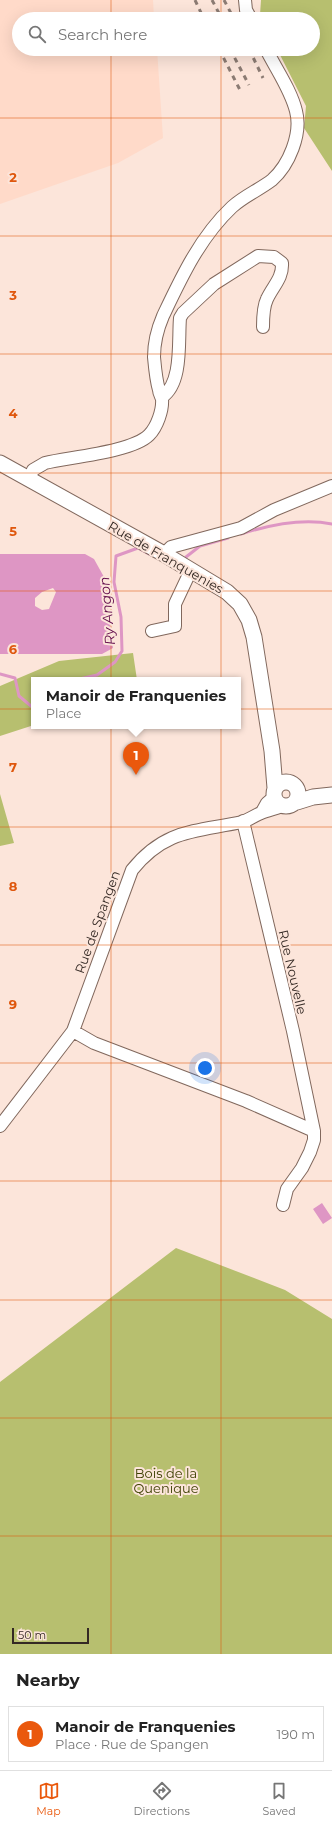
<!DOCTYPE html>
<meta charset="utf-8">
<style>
body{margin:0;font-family:Montserrat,sans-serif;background:#f6f6f6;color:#222}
.scale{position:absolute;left:12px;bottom:10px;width:77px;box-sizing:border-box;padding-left:4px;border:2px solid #342924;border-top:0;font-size:11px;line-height:14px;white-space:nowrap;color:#342924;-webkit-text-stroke:3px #fce5da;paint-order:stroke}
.you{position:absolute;left:205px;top:1068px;width:14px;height:14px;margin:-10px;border:3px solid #fff;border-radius:50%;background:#1a73e8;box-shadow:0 0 0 6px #1a73e833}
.badge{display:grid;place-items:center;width:26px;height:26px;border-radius:50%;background:#ea580c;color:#fff;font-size:13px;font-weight:700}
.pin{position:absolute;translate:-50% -33px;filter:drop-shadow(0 1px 2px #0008)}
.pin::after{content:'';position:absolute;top:21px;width:14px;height:12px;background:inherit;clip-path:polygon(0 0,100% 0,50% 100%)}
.popup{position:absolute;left:31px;top:677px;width:210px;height:52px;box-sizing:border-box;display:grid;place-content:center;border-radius:0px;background:#fff;filter:drop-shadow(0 1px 3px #0005);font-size:13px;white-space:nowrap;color:#767676}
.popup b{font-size:15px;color:#222}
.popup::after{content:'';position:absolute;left:50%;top:100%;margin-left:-8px;border:8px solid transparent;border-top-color:#fff}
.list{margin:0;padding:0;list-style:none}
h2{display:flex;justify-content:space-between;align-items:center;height:52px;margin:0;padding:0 16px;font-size:17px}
h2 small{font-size:13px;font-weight:400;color:#767676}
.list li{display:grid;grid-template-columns:26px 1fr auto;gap:12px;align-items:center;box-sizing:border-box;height:56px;margin:0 8px 8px;padding:0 8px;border:1px solid #e0e0e0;border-radius:0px}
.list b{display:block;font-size:15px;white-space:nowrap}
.list p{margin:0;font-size:13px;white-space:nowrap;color:#767676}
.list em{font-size:13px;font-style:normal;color:#767676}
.icon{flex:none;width:22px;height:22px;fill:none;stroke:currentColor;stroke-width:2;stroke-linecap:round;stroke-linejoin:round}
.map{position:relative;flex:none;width:332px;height:1654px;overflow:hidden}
.search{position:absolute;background:#fff;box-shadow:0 4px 16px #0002;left:12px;right:12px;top:12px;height:44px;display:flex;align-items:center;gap:10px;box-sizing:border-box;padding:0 14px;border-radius:22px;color:#767676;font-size:15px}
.sheet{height:116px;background:#fff}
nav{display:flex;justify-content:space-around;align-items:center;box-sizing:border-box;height:56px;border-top:1px solid #e0e0e0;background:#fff;font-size:11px;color:#767676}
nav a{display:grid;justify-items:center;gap:2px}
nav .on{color:#ea580c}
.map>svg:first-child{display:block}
.built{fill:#ffdac9}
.forest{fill:#b7bf6f}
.water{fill:#de96c4;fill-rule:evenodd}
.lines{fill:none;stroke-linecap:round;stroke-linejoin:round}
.stream{stroke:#de96c4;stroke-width:3}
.minor-casing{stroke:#81685d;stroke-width:14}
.tertiary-casing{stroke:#81685d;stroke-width:17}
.minor{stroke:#fff;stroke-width:12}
.tertiary{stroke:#fff;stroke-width:15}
.rail{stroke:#8b7b73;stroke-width:3;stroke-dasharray:5 5;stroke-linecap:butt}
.grid{fill:none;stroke:#df570d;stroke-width:1;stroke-opacity:0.55}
.labels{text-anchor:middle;stroke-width:4;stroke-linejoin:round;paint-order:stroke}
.street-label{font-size:13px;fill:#342924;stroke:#fce5da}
.park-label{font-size:13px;fill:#3c3f00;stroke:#fce5da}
.water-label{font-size:14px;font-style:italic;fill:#620d4c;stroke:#fce5da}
.grid-label{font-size:13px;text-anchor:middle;font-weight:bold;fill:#df570d;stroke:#fce5da;stroke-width:4;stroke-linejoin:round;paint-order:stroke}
</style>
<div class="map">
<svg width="332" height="1654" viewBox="0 0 332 1654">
<rect width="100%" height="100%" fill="#fce5da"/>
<path class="built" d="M0,0H153L154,19H19V49H157L163,138L118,163L0,204Z"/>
<path class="forest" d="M261,0H332V171L304,128L306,106L277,49H313V19H262L260,15Z
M133,653L137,680H34V725L0,736V686L59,661Z
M0,794L14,843L0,846Z
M176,1248L285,1290L332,1319V1654H0V1382Z"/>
<path class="water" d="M0,554H85L94,559L104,577L113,648L102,654H0ZM53,588L56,592L49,609L42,610L35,606V598L42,592Z
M322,1203L332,1218L323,1224L313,1209Z"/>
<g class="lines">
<path class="stream" d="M241,534C269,525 303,518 332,524
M186,557L200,546L228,538
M0,674L15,678L19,696L31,706L34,705
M75,680L97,675L115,662L122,651L121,617L114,582L116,556L138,548L151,555"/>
<g class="minor-casing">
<path id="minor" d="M245,0L246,10L251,19
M162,397C183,383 178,341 180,318L183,313L214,284L258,256L274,257L282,263C283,278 273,286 267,299C263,307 263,319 263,327
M29,479L33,470L45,463C70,457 132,452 149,435C157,427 163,410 162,399C161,396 159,393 159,390C156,380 155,368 154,357C154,342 157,330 163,316C181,278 200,237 232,207C244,196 259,190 272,180C289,165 302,134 296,111C291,90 276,69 266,49
M164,554L171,547L241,528L274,510L332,486
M152,631L175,626V604L191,570
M262,812L267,803L274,797
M243,821L293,1031L314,1131V1140L310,1152L302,1168L287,1189L283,1205
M73,1031L94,1043L246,1101L314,1131
M0,1126L73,1031L132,870C165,829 195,832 242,822C249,820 255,815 261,813C268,810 275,809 282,806"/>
</g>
<g class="tertiary-casing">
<path id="tertiary" d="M0,463L164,554L227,592L240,604L249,620L254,637L272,751L275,788
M274 794a12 12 0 1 1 24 0a12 12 0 1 1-24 0Z
M297,802L313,797L332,795"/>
</g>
<use href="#minor" class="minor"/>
<use href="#tertiary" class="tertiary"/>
<path class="rail" d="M195,0L204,19
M212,0L222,19
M224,0L234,19
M219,49L240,90
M230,49L249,85
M249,49L263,78"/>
</g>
<path class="grid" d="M111,0V19M221,0V19M111,49V1654M221,49V1654M0,118H332M0,236H332M0,354H332M0,473H332M0,591H332M0,709H332M0,827H332M0,945H332M0,1063H332M0,1181H332M0,1300H332M0,1418H332M0,1536H332"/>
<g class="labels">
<g class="street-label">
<text transform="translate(166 557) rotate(30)" y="5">Rue de Franquenies</text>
<text transform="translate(97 922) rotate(-70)" y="5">Rue de Spangen</text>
<text transform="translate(293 972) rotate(77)" y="5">Rue Nouvelle</text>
</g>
<g class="park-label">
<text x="166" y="1478">Bois de la<tspan x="166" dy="15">Quenique</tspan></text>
</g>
<g class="water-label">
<text transform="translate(107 611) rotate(-95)" y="5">Ry Angon</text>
</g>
</g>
<g class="grid-label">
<text x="13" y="182">2</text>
<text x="13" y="300">3</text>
<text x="13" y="418">4</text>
<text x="13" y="536">5</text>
<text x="13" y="654">6</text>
<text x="13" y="772">7</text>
<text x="13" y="891">8</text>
<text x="13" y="1009">9</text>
</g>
</svg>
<div class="scale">50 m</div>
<div class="you"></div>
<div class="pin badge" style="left:136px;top:775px">1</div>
<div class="popup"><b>Manoir de Franquenies</b>Place</div>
<div class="search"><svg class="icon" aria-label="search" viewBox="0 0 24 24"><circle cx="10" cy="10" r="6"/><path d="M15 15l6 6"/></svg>Search here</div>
</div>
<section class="sheet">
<h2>Nearby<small></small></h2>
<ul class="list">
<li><span class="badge">1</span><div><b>Manoir de Franquenies</b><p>Place · Rue de Spangen</p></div><em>190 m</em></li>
</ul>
</section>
<nav>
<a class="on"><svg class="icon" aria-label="map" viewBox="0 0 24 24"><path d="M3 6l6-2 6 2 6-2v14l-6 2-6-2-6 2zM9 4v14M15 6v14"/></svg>Map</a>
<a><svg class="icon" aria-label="directions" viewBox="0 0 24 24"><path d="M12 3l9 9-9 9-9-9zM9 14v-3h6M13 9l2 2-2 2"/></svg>Directions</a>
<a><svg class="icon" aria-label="saved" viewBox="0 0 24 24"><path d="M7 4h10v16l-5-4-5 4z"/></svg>Saved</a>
</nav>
